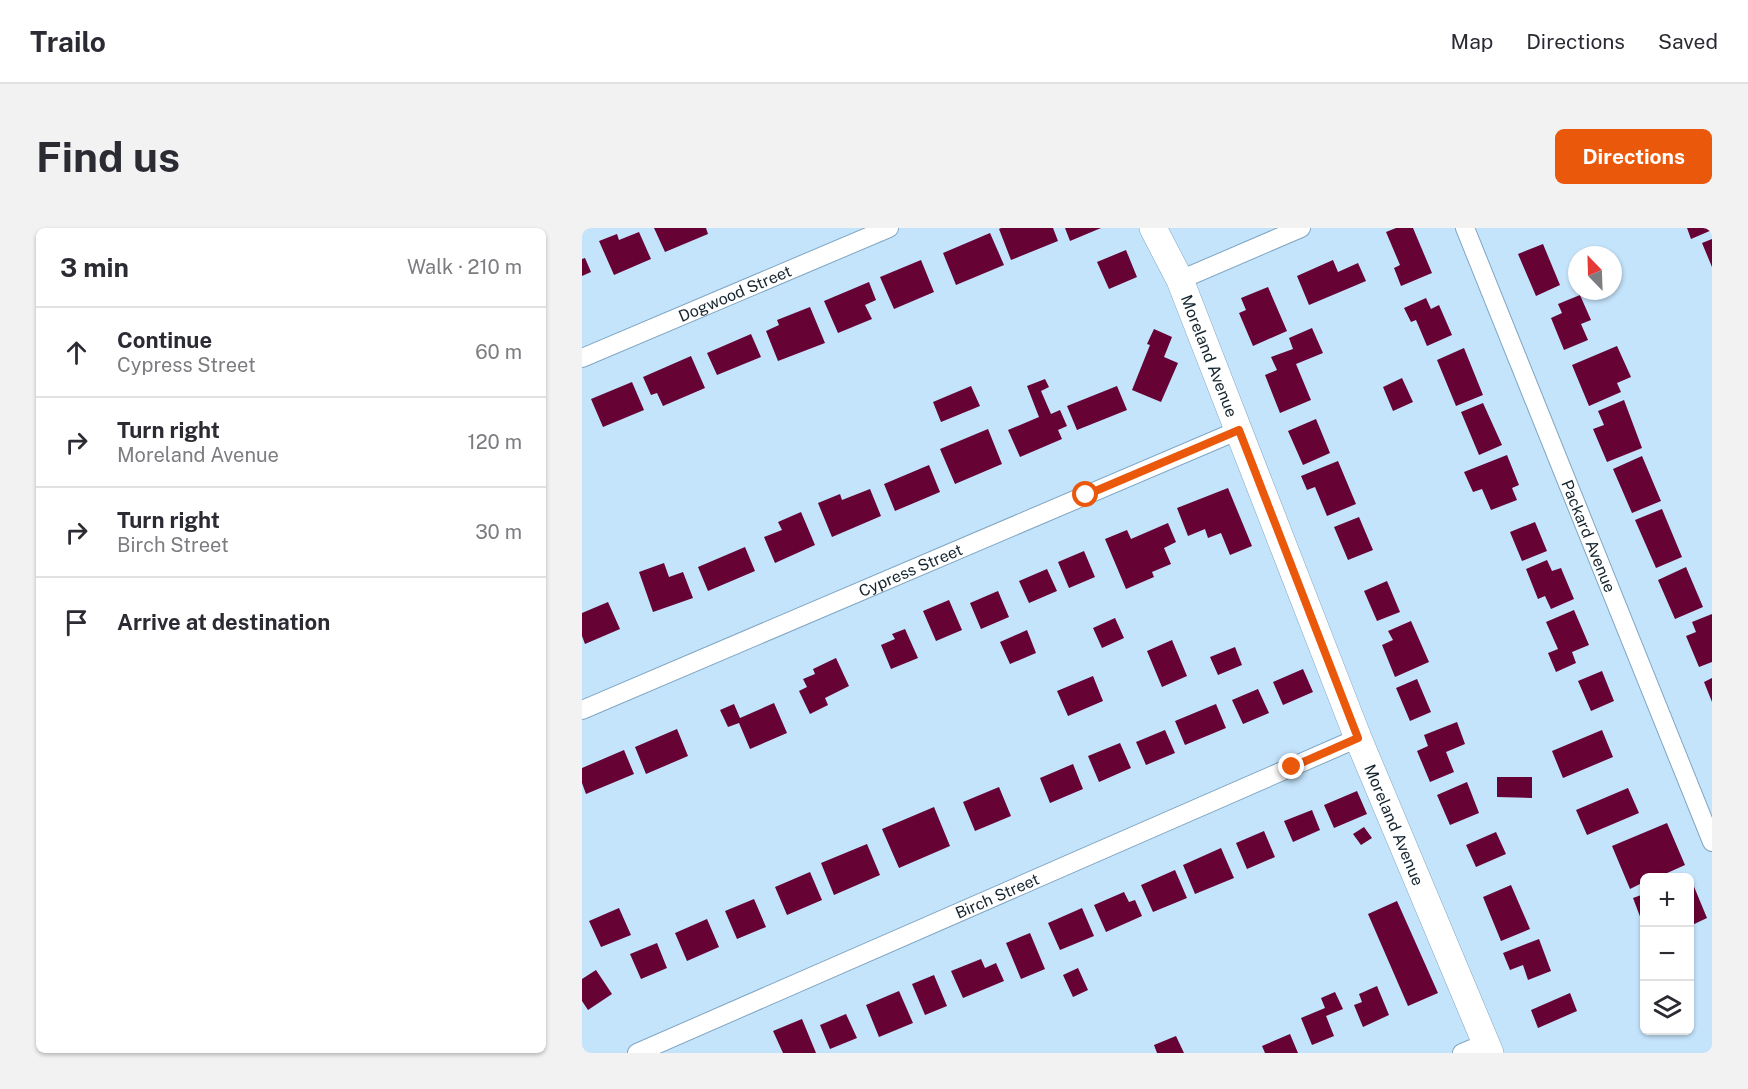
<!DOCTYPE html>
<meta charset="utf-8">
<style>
body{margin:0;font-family:"Public Sans",sans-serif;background:#f2f2f3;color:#2b2b33}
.controls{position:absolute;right:18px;bottom:18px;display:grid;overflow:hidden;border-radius:9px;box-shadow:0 2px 4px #0004}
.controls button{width:54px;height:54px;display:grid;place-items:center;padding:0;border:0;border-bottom:2px solid #e1e1e2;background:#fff;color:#2b2b33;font:30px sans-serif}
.compass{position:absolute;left:986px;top:18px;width:54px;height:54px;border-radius:50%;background:#fff;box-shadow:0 2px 4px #0004;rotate:337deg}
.stop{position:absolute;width:18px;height:18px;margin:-14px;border:4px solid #ea580c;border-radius:50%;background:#fff}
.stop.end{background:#ea580c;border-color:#fff;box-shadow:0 2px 6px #0008}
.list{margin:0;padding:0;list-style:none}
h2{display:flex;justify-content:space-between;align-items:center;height:78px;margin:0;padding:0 24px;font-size:26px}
h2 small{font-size:20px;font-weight:400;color:#7c7c81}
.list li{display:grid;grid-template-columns:39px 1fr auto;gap:18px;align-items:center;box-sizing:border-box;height:90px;padding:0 24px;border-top:2px solid #e1e1e2}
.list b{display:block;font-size:22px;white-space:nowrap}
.list p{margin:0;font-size:20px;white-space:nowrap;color:#7c7c81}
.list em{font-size:20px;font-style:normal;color:#7c7c81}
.icon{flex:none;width:33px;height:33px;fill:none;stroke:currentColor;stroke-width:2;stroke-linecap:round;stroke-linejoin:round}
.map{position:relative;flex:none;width:1130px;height:825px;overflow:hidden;border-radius:9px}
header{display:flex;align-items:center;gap:36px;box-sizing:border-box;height:84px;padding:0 30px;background:#fff;border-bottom:2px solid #e1e1e2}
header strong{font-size:28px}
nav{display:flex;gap:33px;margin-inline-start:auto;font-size:21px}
.intro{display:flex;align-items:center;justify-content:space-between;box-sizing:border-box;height:144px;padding:0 36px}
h1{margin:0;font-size:42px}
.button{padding:15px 27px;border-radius:9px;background:#ea580c;color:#fff;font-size:21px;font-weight:700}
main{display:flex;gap:36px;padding:0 36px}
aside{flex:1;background:#fff;border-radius:9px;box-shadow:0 2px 4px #0004}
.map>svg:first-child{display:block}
.building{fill:#670234}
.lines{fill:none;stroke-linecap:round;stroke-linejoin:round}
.street-casing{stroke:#80a6c2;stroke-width:20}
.secondary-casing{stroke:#80a6c2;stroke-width:28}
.street{stroke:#fff;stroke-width:18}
.secondary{stroke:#fff;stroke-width:27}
.route{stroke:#ea580c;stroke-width:8}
.labels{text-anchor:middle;stroke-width:6;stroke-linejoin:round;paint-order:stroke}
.street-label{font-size:16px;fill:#15252f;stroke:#fff}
</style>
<header>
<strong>Trailo</strong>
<nav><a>Map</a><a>Directions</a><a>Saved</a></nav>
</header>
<div class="intro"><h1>Find us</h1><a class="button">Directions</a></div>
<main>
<aside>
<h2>3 min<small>Walk · 210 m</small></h2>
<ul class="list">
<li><svg class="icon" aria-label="ahead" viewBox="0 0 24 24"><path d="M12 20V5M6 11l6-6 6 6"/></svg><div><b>Continue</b><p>Cypress Street</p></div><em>60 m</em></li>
<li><svg class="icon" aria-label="right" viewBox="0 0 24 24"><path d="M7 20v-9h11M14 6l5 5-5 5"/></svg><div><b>Turn right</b><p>Moreland Avenue</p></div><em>120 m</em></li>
<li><svg class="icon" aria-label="right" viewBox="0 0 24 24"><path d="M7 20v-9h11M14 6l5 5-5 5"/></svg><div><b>Turn right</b><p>Birch Street</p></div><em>30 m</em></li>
<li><svg class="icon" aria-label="arrive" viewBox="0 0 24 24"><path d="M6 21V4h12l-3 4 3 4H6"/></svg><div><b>Arrive at destination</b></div></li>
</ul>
</aside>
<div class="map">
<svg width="1130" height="825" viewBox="0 0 1130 825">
<rect width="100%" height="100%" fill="#c4e4fc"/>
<path class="building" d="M72,0H124L126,6L83,24Z
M419,0H471L476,13L429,32L417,1Z
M483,0H519L488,13Z
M814,0H831L850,45L819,58L812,40L818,37L804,4Z
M1105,0H1130V2L1109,11Z
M57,4L69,31L32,47L17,13L35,6L37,12Z
M408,5L422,37L374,57L361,25Z
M1130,11V39L1120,15Z
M961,16L978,57L954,68L936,26Z
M544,22L555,49L527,61L515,34Z
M3,30L9,44L0,48V31Z
M339,32L352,64L312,81L298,49Z
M751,32L756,44L776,35L784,53L727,77L715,48Z
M287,54L294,72L283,77L290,91L256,105L242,73Z
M686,59L705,103L671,118L657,85L664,82L659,70Z
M998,67L1009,92L999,96L1006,112L982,122L969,90L980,85L976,76Z
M844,70L849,81L857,77L870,107L845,118L834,92L829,94L822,80Z
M228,79L243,115L196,133L184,103L197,97L195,92Z
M730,100L741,125L714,136L729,172L698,185L683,147L695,142L689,129L711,121L707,110Z
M572,101L590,109L582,129L596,135L579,174L550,162L568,117L565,116Z
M169,106L179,129L135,147L125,125Z
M1035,118L1049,149L1035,155L1039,164L1007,178L990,137Z
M882,120L901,167L874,178L855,132Z
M109,128L123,160L81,178L75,165L69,167L61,149Z
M820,150L831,174L811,183L801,159Z
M463,151L467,159L459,163L469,186L478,182L485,198L476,202L480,211L438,229L426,202L457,189L445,158Z
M50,154L62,182L21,199L9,171Z
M389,158L398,178L359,194L351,174Z
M535,158L545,182L495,202L485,178Z
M1042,172L1060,220L1025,234L1011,201L1022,197L1016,183Z
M901,175L920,217L897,227L879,184Z
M734,191L748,225L721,237L706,203Z
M406,201L420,236L373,256L358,221Z
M925,227L937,257L930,260L935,272L909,282L900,261L891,264L882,244Z
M1060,228L1079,273L1050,285L1031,241Z
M756,233L774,276L745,288L733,259L725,262L719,248Z
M347,237L358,264L313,283L302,256Z
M646,260L670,318L648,327L639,305L626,310L623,301L606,308L595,280Z
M288,261L299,288L250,309L236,275L258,266L260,272Z
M1080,281L1100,329L1074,340L1053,292Z
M219,284L233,317L193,335L182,309L200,302L196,294Z
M777,289L791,322L766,332L752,299Z
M953,294L965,323L940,333L928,304Z
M586,295L594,314L582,320L589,336L570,344L572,349L544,361L523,311L545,302L549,311Z
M163,319L173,343L126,363L116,339Z
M502,323L513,349L487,360L476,334Z
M965,332L970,343L979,340L992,371L969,381L963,368L956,371L944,341Z
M82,335L87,349L101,344L111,370L71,384L57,344Z
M1104,339L1121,379L1093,391L1076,352Z
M465,341L475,363L447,375L437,353Z
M805,353L818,384L795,393L782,363Z
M416,363L427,389L399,401L388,375Z
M367,372L380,402L354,413L341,383Z
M26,374L38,401L3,416L0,408V385Z
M992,382L1007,417L990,424L994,435L974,444L966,425L976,421L964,394Z
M1130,386V434L1117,439L1104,408L1114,404L1110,394Z
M533,390L542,410L520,420L511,400Z
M829,393L847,434L813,449L800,417L811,412L806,403Z
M323,401L336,430L309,441L299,417L313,411L310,406Z
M445,402L454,425L428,436L418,414Z
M590,412L605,448L580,459L565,423Z
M653,419L660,437L636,447L628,429Z
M254,430L267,458L243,470L246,477L228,486L217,463L225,459L221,451L233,446L231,441Z
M721,441L731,464L701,477L691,454Z
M1020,443L1032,473L1009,483L996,453Z
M511,448L521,473L486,488L475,463Z
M1130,450V474L1122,454Z
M835,451L849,484L828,493L814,460Z
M676,461L687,485L661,496L650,472Z
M192,475L205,505L168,521L157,495L146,499L138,482L152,476L158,490Z
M634,476L644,500L603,517L593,493Z
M875,494L883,516L864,524L872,544L848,554L835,523L846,518L842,507Z
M95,501L106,528L64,546L53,519Z
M583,502L593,525L564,537L554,514Z
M1020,502L1031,529L981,550L970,523Z
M538,515L549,540L517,554L506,528Z
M42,522L52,546L4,566L0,555V540Z
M491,536L501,561L468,575L458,550Z
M915,549H950V570L915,569Z
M885,554L897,585L868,597L855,567Z
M417,559L429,588L393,603L381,574Z
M1046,560L1057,585L1005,607L994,582Z
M775,563L785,586L752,600L742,577Z
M352,579L368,618L317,640L300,601Z
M730,582L738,602L711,614L702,593Z
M1085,595L1103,637L1074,650H1062V654L1048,661L1030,618Z
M782,599L790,610L779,617L771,606Z
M682,603L693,629L665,641L654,615Z
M914,604L924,626L894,639L884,617Z
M285,616L298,647L252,667L239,635Z
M639,620L652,650L613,666L601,637Z
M593,642L605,670L571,684L559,657Z
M228,644L240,672L205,687L193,659Z
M1108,649L1125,690L1108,698Z
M929,657L948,701L919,713L901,669Z
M542,664L547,674L553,672L560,688L524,704L512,677Z
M1062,666V699L1051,670Z
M172,671L184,699L155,711L143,683Z
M815,673L856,765L826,778L786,686Z
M37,680L49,707L19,719L7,693Z
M500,680L512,708L478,722L466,695Z
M125,691L137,719L105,733L93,705Z
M448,705L463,741L439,751L424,715Z
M957,711L969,743L946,752L941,737L928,742L921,725Z
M75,715L85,740L59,751L48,726Z
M399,731L403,740L414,735L422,753L381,770L369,743Z
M496,740L506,762L491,769L481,747Z
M14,742L30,766L6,782L0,773V751Z
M352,747L365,778L343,787L330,756Z
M795,758L807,787L781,799L772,777L780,774L777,766Z
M317,763L331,795L297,809L284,777Z
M753,764L761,781L744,788L752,808L730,817L719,790L743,780L739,770Z
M988,765L995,783L956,800L949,782Z
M264,786L275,810L248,821L238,797Z
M220,791L234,825H201L191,803Z
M708,806L716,825H683L680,818Z
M594,808L602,825H575L572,817Z"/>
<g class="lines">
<g class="street-casing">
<g id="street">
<path id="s1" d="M883,0L1130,614"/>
<path d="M598,52L719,0"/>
<path id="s2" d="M0,130L307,0"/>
<path id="s3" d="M0,482L657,202"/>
<path id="s4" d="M55,825L776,510"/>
<path d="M880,825L904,815"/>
</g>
</g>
<g class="secondary-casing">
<g id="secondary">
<path id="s5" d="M571,0L598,52L776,510L908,825"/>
</g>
</g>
<use href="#street" class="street"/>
<use href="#secondary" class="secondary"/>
</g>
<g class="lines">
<path class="route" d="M504,267L657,202L776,510L710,539"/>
</g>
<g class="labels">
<g class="street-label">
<text dy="6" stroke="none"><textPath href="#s2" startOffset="166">Dogwood Street</textPath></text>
<text dy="6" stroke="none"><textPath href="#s5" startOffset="140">Moreland Avenue</textPath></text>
<text dy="6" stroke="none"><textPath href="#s1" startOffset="332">Packard Avenue</textPath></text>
<text dy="6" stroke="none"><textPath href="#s3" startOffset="357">Cypress Street</textPath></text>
<text dy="6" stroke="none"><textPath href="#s5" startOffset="644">Moreland Avenue</textPath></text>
<text dy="6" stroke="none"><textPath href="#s4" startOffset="393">Birch Street</textPath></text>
</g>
</g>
</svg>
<div class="controls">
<button>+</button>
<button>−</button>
<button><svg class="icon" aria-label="layers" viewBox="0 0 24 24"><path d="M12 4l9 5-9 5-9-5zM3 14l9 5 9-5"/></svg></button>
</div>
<svg class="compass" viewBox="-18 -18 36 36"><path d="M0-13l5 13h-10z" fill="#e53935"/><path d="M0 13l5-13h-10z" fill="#7c7c81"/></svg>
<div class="stop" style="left:504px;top:267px"></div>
<div class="stop end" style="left:710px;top:539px"></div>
</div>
</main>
